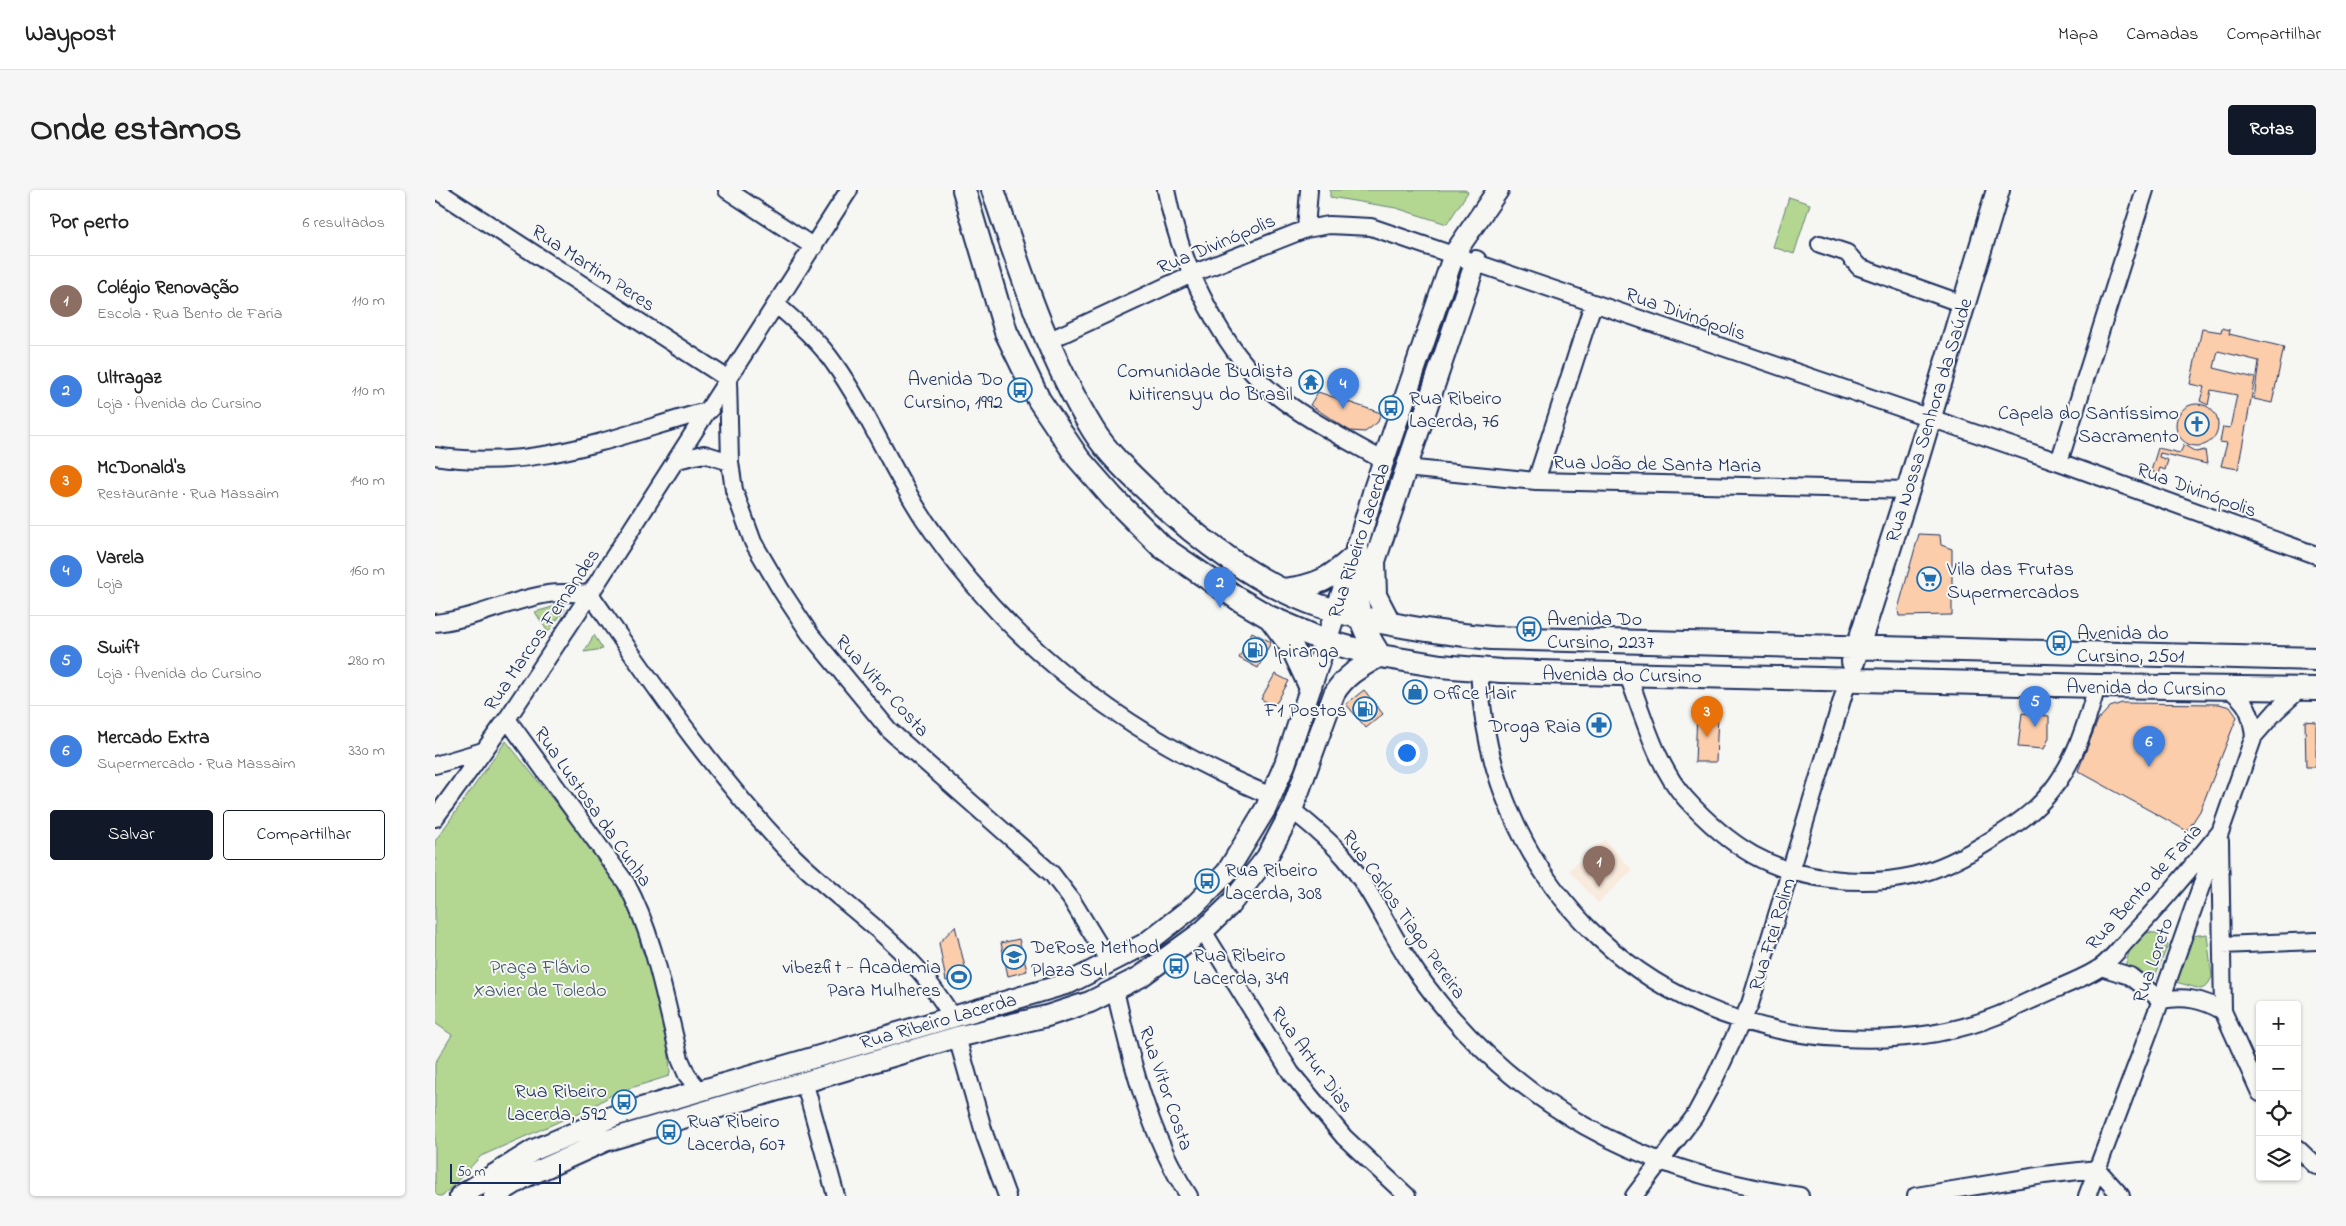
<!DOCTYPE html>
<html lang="pt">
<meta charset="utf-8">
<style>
body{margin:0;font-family:"Indie Flower",sans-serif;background:#f6f6f6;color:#222}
.controls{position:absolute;right:15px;bottom:15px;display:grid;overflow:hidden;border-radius:5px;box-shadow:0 1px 4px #0004}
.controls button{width:45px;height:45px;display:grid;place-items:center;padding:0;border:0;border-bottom:1px solid #e0e0e0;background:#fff;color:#222;font:25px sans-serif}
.scale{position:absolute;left:15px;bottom:12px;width:111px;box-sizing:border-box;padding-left:5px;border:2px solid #1b2f5e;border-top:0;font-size:14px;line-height:18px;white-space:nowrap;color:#1b2f5e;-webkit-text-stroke:4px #f6f6f2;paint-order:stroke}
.you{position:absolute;left:971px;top:562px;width:18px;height:18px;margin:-12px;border:4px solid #fff;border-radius:50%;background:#1a73e8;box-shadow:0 0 0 8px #1a73e833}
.badge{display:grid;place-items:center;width:32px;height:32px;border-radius:50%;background:#111827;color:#fff;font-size:16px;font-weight:700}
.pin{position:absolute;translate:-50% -41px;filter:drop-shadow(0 1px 2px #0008)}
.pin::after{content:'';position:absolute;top:26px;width:18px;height:15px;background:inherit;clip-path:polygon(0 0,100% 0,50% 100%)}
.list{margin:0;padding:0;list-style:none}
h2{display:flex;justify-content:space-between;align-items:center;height:65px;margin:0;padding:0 20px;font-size:21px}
h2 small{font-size:16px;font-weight:400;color:#767676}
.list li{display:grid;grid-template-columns:32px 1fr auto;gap:15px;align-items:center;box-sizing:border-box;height:90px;padding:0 20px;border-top:1px solid #e0e0e0}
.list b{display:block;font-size:19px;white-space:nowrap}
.list p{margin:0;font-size:16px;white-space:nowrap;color:#767676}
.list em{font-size:16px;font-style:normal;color:#767676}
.actions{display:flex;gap:10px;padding:15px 20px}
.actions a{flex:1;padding:11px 0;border:1px solid #111827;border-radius:5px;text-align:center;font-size:18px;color:#111827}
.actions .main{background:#111827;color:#fff}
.icon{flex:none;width:28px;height:28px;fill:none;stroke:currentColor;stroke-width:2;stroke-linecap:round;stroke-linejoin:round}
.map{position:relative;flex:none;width:1881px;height:1006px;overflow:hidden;border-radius:5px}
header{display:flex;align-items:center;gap:30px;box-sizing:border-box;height:70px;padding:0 25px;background:#fff;border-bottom:1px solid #e0e0e0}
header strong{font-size:24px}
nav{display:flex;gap:28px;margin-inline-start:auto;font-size:18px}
.intro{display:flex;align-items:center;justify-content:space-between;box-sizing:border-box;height:120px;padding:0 30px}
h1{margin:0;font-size:35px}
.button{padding:12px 22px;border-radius:5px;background:#111827;color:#fff;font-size:18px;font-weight:700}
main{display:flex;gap:30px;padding:0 30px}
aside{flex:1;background:#fff;border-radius:5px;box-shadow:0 1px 4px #0004}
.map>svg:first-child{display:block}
.built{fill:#f8eadc}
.green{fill:#b3d691;stroke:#678278}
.building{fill:#fbcdaa;stroke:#1b2f5e}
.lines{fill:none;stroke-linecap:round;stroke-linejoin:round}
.minor-casing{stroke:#1b2f5e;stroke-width:20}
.tertiary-casing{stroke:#1b2f5e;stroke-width:24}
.secondary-casing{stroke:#1b2f5e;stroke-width:26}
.minor{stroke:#f6f6f2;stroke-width:16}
.tertiary{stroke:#f6f6f2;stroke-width:20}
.secondary{stroke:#f6f6f2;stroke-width:22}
.labels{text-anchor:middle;stroke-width:4;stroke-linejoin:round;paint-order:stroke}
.street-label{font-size:20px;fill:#1b2f5e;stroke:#f6f6f2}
.poi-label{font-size:20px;fill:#1b2f5e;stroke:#f6f6f2;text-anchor:start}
.park-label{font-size:20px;fill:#41596b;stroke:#f6f6f2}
</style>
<header>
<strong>Waypost</strong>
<nav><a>Mapa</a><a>Camadas</a><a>Compartilhar</a></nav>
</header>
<div class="intro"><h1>Onde estamos</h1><a class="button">Rotas</a></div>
<main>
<aside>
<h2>Por perto<small>6 resultados</small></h2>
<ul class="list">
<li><span class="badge" style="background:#8d6e63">1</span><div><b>Colégio Renovação</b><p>Escola · Rua Bento de Faria</p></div><em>110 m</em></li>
<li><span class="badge" style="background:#3f7fe0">2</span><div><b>Ultragaz</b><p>Loja · Avenida do Cursino</p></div><em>110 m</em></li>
<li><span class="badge" style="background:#e8710a">3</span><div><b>McDonald's</b><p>Restaurante · Rua Massaim</p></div><em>140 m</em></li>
<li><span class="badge" style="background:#3f7fe0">4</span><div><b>Varela</b><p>Loja</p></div><em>160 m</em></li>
<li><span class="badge" style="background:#3f7fe0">5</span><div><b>Swift</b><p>Loja · Avenida do Cursino</p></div><em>280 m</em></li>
<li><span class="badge" style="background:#3f7fe0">6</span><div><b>Mercado Extra</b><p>Supermercado · Rua Massaim</p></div><em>330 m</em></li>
</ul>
<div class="actions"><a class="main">Salvar</a><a>Compartilhar</a></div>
</aside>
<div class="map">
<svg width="1881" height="1006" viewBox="0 0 1881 1006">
<rect width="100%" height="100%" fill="#f6f6f2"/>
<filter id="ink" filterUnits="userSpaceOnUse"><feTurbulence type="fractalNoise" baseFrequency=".02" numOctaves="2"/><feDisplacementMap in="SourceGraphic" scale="10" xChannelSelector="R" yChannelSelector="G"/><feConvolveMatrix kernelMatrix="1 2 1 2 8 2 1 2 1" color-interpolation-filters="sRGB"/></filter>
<g filter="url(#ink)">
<path class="built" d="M1170,650L1197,680L1163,713L1134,680Z"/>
<path class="green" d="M895,0H1030L1033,2L1012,34L961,18L895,7Z
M1354,7L1375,14L1359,64L1338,57Z
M121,416H128L130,419L113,442L100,422Z
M159,445L168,459L149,462Z
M71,551L191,701L203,733L206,758L220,786L232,833L235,882L234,886L180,903L157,917L46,966L8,1006H0V873L17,845L0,833V651Z
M1706,742L1721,743L1733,755L1718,791L1703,780L1690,776L1697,752Z
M1772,744L1777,787L1772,796L1766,799L1737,791L1748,747Z"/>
<path class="building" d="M1787,138L1795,140L1794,144L1849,157L1837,213L1819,209L1824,171L1783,161L1779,178L1820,188L1803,279L1786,276L1792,253L1785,252L1788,237L1795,238L1802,205L1776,200L1773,215L1765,211L1769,197L1755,194L1767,139L1786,142Z
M883,202L946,223L943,232L930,242L915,241L875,215Z
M1741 235a21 21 0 1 1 42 0a21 21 0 1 1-42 0Z
M1749,255L1761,262L1770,260L1772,274L1725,263L1724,267L1733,270L1730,280L1725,278L1723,284L1716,281L1723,258L1745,263Z
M1484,344L1505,345L1506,355L1517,359V425L1464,426L1463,419Z
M817,442L836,452L823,478L804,468Z
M840,484L854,491L842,512L837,515L826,509Z
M929,500L948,524L931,538L911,514Z
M1687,513L1784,514L1795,517L1802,527L1765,621L1752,641L1643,581L1663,530L1675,517Z
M1262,522L1283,523L1281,572H1260Z
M1587,523L1614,526V548L1609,559L1583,557Z
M1870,531L1881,532V577H1871Z
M520,736L532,785L511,791L504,753Z
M584,749L592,781L573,786L566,753Z"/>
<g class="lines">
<g class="minor-casing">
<path id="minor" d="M1,0L293,189L295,272L299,300L318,352L346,400L375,444L454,540L617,684L636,709L675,773
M292,0L379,57
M731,0C745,73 788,168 850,212C881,235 916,252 949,271
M871,39L874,0
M1385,54L1412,63L1424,77L1528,114
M342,115C362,133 383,150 398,172C433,221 456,279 489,329C576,459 693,546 836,606
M613,151L757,84L871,39L894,35L936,37L1624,272L1881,365
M0,266C101,282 180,246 275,220
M242,270L269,264L295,272
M1624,272L1710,0
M970,278L1101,291L1473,300
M1101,291L1158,114
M0,433C40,429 74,410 113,404C127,402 141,403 155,404C216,491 276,580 349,657C390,700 441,733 481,777C495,792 506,809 517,826
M1044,479C1052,683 1202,838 1407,848C1459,851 1515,845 1564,825C1576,820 1589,813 1601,808C1621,798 1649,789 1666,777C1677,769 1686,756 1695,747C1727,713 1756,678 1785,642
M1192,483C1208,524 1221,576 1251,609C1271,631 1292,650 1318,665C1363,690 1427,697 1477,686C1505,679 1531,666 1556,650C1579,636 1601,621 1617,600C1640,571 1652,532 1662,496
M1793,498C1813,513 1816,522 1819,546
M72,529L191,693C220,747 230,810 245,869L252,885L264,900
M0,575L48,561
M857,620C876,635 894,650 910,668C939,703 956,746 982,783C1076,916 1207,983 1365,1006
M0,628L72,529L155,404L414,0
M1785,651L1788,821L1825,903
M768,741L856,883L909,947L972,1006
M1787,755L1881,751
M1666,777L1695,786L1726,810C1750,806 1767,809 1788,821
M680,800C696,871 714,945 754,1006
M522,847L550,946L572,1006
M369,891L401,1006
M1862,958L1881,976
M1199,1006L1259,927L1279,890L1315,814L1413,490
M1481,1006L1609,985L1662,979L1686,1006
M1652,1006L1726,810L1819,546L1841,521L1865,499"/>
</g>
<g class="tertiary-casing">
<path id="tertiary" d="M956,434L941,405L940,371L1041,71
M25,1006L99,960L179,926L634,793L710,754L760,715L792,682L831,618L850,574L922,358L939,299L1019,64L1063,0
M59,1006L90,987L170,951L522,847L612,826L655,812L705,787L768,741L794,716L832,667L857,620L899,504C910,485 926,477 945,466"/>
</g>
<g class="secondary-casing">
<path id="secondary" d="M529,0L571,142L604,210L643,268L678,308L727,357L805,410L834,427L890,451L945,466L1006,476L1066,481L1662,496L1881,499
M558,0C586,83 612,165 658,240C672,263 699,288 719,307C763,350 826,396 885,416C941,434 998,442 1056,448L1881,469
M922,358C921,406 917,424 945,466
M849,400C882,396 895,389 920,366
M836,429L857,457L875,496
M1418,472L1473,300L1563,0"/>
</g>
<use href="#minor" class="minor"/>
<use href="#tertiary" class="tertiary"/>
<use href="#secondary" class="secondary"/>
</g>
</g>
<defs>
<g id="temple-ring" transform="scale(1.25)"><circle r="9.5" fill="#f6f6f2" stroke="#1f6fb2" stroke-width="1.5"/><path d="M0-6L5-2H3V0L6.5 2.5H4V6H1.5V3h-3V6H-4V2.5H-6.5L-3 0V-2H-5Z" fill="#1f6fb2"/></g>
<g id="bus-ring" transform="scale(1.25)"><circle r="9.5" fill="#f6f6f2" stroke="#1f6fb2" stroke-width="1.5"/><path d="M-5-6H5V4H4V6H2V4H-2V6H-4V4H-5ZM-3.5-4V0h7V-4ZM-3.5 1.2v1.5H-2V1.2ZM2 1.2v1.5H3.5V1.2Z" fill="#1f6fb2"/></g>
<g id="church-ring" transform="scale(1.25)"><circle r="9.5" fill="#f6f6f2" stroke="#1f6fb2" stroke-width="1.5"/><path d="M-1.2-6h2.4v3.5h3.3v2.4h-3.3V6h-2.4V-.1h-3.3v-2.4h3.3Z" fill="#1f6fb2"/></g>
<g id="supermarket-ring" transform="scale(1.25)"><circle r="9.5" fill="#f6f6f2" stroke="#1f6fb2" stroke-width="1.5"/><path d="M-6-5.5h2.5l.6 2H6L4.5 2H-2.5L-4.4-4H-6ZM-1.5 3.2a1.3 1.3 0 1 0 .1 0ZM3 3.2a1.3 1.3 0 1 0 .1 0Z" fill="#1f6fb2"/></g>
<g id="fuel-ring" transform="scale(1.25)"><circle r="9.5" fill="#f6f6f2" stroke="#1f6fb2" stroke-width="1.5"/><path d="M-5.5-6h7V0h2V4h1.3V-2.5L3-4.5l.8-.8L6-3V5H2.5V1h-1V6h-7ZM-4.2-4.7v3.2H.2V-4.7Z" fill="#1f6fb2"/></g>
<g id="shop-ring" transform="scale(1.25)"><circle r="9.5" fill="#f6f6f2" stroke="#1f6fb2" stroke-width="1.5"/><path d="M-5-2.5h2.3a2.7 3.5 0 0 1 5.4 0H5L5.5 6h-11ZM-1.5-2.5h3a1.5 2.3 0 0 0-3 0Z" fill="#1f6fb2"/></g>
<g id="pharmacy-ring" transform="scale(1.25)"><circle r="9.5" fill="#f6f6f2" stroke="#1f6fb2" stroke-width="1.5"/><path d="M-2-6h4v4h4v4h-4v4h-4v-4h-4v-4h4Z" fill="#1f6fb2"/></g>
<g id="university-ring" transform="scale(1.25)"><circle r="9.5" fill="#f6f6f2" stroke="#1f6fb2" stroke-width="1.5"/><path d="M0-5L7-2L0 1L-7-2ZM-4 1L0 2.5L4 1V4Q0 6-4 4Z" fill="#1f6fb2"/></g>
<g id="stadium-ring" transform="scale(1.25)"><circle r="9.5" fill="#f6f6f2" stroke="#1f6fb2" stroke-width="1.5"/><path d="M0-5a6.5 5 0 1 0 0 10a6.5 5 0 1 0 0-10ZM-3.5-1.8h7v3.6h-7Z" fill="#1f6fb2"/></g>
</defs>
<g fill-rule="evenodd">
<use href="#temple-ring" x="876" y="192"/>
<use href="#bus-ring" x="585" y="200"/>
<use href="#bus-ring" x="956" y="218"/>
<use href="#church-ring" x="1762" y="234"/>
<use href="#supermarket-ring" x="1494" y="389"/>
<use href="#bus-ring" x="1094" y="439"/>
<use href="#bus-ring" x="1624" y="453"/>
<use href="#fuel-ring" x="820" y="460"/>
<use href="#shop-ring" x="980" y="502"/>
<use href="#fuel-ring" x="930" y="519"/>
<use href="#pharmacy-ring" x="1164" y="535"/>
<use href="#bus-ring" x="772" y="691"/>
<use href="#university-ring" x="579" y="767"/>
<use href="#bus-ring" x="741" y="776"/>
<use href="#stadium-ring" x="524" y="787"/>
<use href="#bus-ring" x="189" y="912"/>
<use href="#bus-ring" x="234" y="942"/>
</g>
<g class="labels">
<g class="street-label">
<text transform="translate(781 53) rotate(-23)" y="7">Rua Divinópolis</text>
<text transform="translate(159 77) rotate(33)" y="7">Rua Martim Peres</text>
<text transform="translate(1251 123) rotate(19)" y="7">Rua Divinópolis</text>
<text transform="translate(1493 230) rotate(-73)" y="7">Rua Nossa Senhora da Saúde</text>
<text transform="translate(1222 273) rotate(1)" y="7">Rua João de Santa Maria</text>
<text transform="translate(1762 299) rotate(20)" y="7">Rua Divinópolis</text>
<text transform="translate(923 350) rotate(-72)" y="7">Rua Ribeiro Lacerda</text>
<text transform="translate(106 439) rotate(-56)" y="7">Rua Marcos Fernandes</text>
<text transform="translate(1187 484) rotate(1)" y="7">Avenida do Cursino</text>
<text transform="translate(448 495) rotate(48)" y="7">Rua Vitor Costa</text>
<text transform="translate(1711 497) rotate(1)" y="7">Avenida do Cursino</text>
<text transform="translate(159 616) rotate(55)" y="7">Rua Lustosa da Cunha</text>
<text transform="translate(1708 696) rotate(-48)" y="7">Rua Bento de Faria</text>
<text transform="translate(970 724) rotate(55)" y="7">Rua Carlos Tiago Pereira</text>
<text transform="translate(1336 744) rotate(-73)" y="7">Rua Frei Rolim</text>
<text transform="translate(1717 770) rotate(-71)" y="7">Rua Loreto</text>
<text transform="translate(503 830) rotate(-16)" y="7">Rua Ribeiro Lacerda</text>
<text transform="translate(878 869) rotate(54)" y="7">Rua Artur Dias</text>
<text transform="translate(732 898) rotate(71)" y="7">Rua Vitor Costa</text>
</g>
<g class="poi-label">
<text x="858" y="187" text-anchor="end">Comunidade Budista<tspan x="858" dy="23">Nitirensyu do Brasil</tspan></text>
<text x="568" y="195" text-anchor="end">Avenida Do<tspan x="568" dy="23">Cursino, 1992</tspan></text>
<text x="974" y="214">Rua Ribeiro<tspan x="974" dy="23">Lacerda, 76</tspan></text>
<text x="1744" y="229" text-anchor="end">Capela do Santíssimo<tspan x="1744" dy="23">Sacramento</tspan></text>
<text x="1512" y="385">Vila das Frutas<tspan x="1512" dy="23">Supermercados</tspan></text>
<text x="1112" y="435">Avenida Do<tspan x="1112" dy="23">Cursino, 2237</tspan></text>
<text x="1642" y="449">Avenida do<tspan x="1642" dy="23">Cursino, 2501</tspan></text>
<text x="838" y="467">Ipiranga</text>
<text x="998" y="509">Office Hair</text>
<text x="912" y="526" text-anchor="end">F1 Postos</text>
<text x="1146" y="542" text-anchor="end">Droga Raia</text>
<text x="790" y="686">Rua Ribeiro<tspan x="790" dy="23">Lacerda, 308</tspan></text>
<text x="596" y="763">DeRose Method<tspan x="596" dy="23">Plaza Sul</tspan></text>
<text x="758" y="771">Rua Ribeiro<tspan x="758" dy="23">Lacerda, 349</tspan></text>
<text x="506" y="783" text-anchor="end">vibezfit - Academia<tspan x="506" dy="23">Para Mulheres</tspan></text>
<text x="172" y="907" text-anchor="end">Rua Ribeiro<tspan x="172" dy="23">Lacerda, 592</tspan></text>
<text x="252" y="937">Rua Ribeiro<tspan x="252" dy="23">Lacerda, 607</tspan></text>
</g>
<g class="park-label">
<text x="105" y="783">Praça Flávio<tspan x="105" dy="23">Xavier de Toledo</tspan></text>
</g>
</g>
</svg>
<div class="controls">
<button>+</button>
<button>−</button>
<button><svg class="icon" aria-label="locate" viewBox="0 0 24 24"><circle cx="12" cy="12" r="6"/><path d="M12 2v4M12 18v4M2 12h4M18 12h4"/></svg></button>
<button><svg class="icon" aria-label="layers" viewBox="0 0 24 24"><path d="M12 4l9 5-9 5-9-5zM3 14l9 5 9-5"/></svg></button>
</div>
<div class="scale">50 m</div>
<div class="you"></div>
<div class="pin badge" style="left:1164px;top:697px;background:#8d6e63">1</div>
<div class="pin badge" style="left:785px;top:418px;background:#3f7fe0">2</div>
<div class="pin badge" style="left:1272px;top:547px;background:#e8710a">3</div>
<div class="pin badge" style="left:908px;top:219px;background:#3f7fe0">4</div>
<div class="pin badge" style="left:1600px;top:537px;background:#3f7fe0">5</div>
<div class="pin badge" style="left:1714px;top:577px;background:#3f7fe0">6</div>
</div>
</main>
